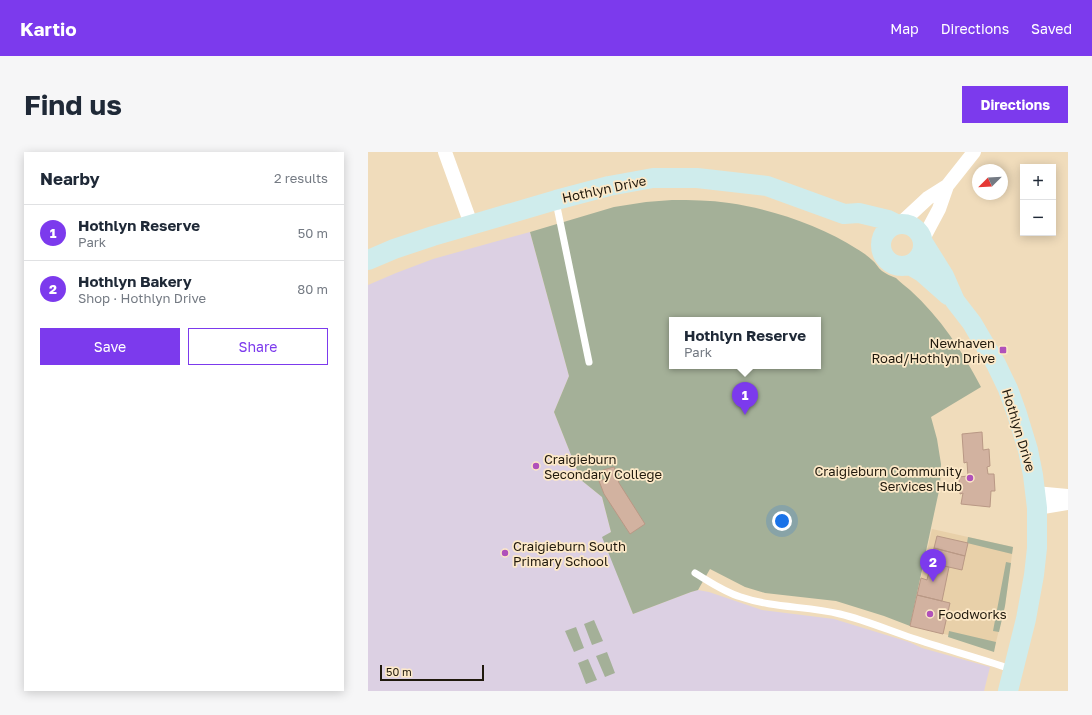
<!DOCTYPE html>
<meta charset="utf-8">
<style>
body{margin:0;font-family:"Golos Text",sans-serif;background:#f6f6f7;color:#1f2937}
.controls{position:absolute;right:12px;top:12px;display:grid;overflow:hidden;border-radius:0px;box-shadow:0 2px 10px #0003}
.controls button{width:36px;height:36px;display:grid;place-items:center;padding:0;border:0;border-bottom:1px solid #e0e1e3;background:#fff;color:#1f2937;font:20px sans-serif}
.compass{position:absolute;left:604px;top:12px;width:36px;height:36px;border-radius:50%;background:#fff;box-shadow:0 2px 10px #0003;rotate:246deg}
.scale{position:absolute;left:12px;bottom:10px;width:104px;box-sizing:border-box;padding-left:4px;border:2px solid #20190d;border-top:0;font-size:11px;line-height:14px;white-space:nowrap;color:#20190d;-webkit-text-stroke:3px #fde9c8;paint-order:stroke}
.you{position:absolute;left:414px;top:369px;width:14px;height:14px;margin:-10px;border:3px solid #fff;border-radius:50%;background:#1a73e8;box-shadow:0 0 0 6px #1a73e833}
.badge{display:grid;place-items:center;width:26px;height:26px;border-radius:50%;background:#7c3aed;color:#fff;font-size:13px;font-weight:700}
.pin{position:absolute;translate:-50% -33px;filter:drop-shadow(0 1px 2px #0008)}
.pin::after{content:'';position:absolute;top:21px;width:14px;height:12px;background:inherit;clip-path:polygon(0 0,100% 0,50% 100%)}
.popup{position:absolute;left:301px;top:165px;width:152px;height:52px;box-sizing:border-box;display:grid;place-content:center;border-radius:0px;background:#fff;filter:drop-shadow(0 1px 3px #0005);font-size:13px;white-space:nowrap;color:#747a83}
.popup b{font-size:15px;color:#1f2937}
.popup::after{content:'';position:absolute;left:50%;top:100%;margin-left:-8px;border:8px solid transparent;border-top-color:#fff}
.list{margin:0;padding:0;list-style:none}
h2{display:flex;justify-content:space-between;align-items:center;height:52px;margin:0;padding:0 16px;font-size:17px}
h2 small{font-size:13px;font-weight:400;color:#747a83}
.list li{display:grid;grid-template-columns:26px 1fr auto;gap:12px;align-items:center;box-sizing:border-box;height:56px;padding:0 16px;border-top:1px solid #e0e1e3}
.list b{display:block;font-size:15px;white-space:nowrap}
.list p{margin:0;font-size:13px;white-space:nowrap;color:#747a83}
.list em{font-size:13px;font-style:normal;color:#747a83}
.actions{display:flex;gap:8px;padding:12px 16px}
.actions a{flex:1;padding:9px 0;border:1px solid #7c3aed;border-radius:0px;text-align:center;font-size:14px;color:#7c3aed}
.actions .main{background:#7c3aed;color:#fff}
.map{position:relative;flex:none;width:700px;height:539px;overflow:hidden;border-radius:0px}
header{display:flex;align-items:center;gap:24px;box-sizing:border-box;height:56px;padding:0 20px;background:#7c3aed;color:#fff}
header strong{font-size:19px}
nav{display:flex;gap:22px;margin-inline-start:auto;font-size:14px}
.intro{display:flex;align-items:center;justify-content:space-between;box-sizing:border-box;height:96px;padding:0 24px}
h1{margin:0;font-size:28px}
.button{padding:10px 18px;border-radius:0px;background:#7c3aed;color:#fff;font-size:14px;font-weight:700}
main{display:flex;gap:24px;padding:0 24px}
aside{flex:1;background:#fff;border-radius:0px;box-shadow:0 2px 10px #0003}
.map>svg:first-child{display:block}
.built{fill:#e8d0a9}
.education{fill:#dcd0e3}
.green{fill:#a4b098;fill-rule:evenodd}
.building{fill:#d2b2a0;stroke:#b99885}
.lines{fill:none;stroke-linecap:round;stroke-linejoin:round}
.lane{stroke:#fff;stroke-width:7}
.street{stroke:#fff;stroke-width:14}
.secondary{stroke:#cfecec;stroke-width:20}
.poi-dot{fill:#b051ba;stroke:#fde9c8;stroke-width:1.5}
.labels{text-anchor:middle;stroke-width:3.5;stroke-linejoin:round;paint-order:stroke}
.street-label{font-size:13px;fill:#20190d;stroke:#fde9c8}
.poi-label{font-size:13px;fill:#20190d;stroke:#fde9c8;text-anchor:start}
</style>
<header>
<strong>Kartio</strong>
<nav><a>Map</a><a>Directions</a><a>Saved</a></nav>
</header>
<div class="intro"><h1>Find us</h1><a class="button">Directions</a></div>
<main>
<aside>
<h2>Nearby<small>2 results</small></h2>
<ul class="list">
<li><span class="badge">1</span><div><b>Hothlyn Reserve</b><p>Park</p></div><em>50 m</em></li>
<li><span class="badge">2</span><div><b>Hothlyn Bakery</b><p>Shop · Hothlyn Drive</p></div><em>80 m</em></li>
</ul>
<div class="actions"><a class="main">Save</a><a>Share</a></div>
</aside>
<div class="map">
<svg width="700" height="539" viewBox="0 0 700 539">
<rect width="100%" height="100%" fill="#f0dcbb"/>
<path class="built" d="M564,377L645,395L637,454L627,494L542,474Z"/>
<path class="education" d="M162,80L201,224L186,260L213,328L234,345L243,380L235,385L265,462L323,440L330,438L341,440L394,458L466,467L541,490L554,496L622,515L616,539H0V133L28,121L65,107Z"/>
<path class="green" d="M304,48C323,48 342,48 361,51C404,57 454,74 489,97C494,100 500,104 504,108C508,111 510,116 514,119C518,122 523,124 528,126C532,130 537,134 542,138C572,165 595,200 613,235L563,265L569,287L573,312L572,334L542,474L516,464L468,449L397,441L377,435L342,417L330,438L323,440L265,462L234,385L243,380L234,345L213,328L186,260L201,224L162,80L246,55L278,50ZM304,168H450V214H304Z
M600,385L645,395L644,402L599,391Z
M638,410L643,411L637,454L631,480L625,479Z
M226,468L235,489L224,493L216,472Z
M208,475L216,496L206,500L197,479Z
M581,479L628,490L626,500L580,485Z
M239,500L247,521L237,525L228,504Z
M220,507L229,528L218,532L210,511Z"/>
<path class="building" d="M614,280L615,298L621,297L622,314L619,315L620,322H626L627,339H623L622,355L593,352L595,341L592,342L591,325L600,324L599,310L596,311L594,282Z
M246,315L251,331L277,372L262,382L236,342L231,329L238,327L235,318Z
M569,384L600,391L597,404L566,396Z
M566,396L597,404L594,418L563,411Z
M563,411L581,415L574,449L549,443L553,426L559,428Z
M549,443L582,451L575,482L542,474Z"/>
<g class="lines">
<path class="lane" d="M188,50L221,210
M327,421C342,430 356,440 373,445C405,456 439,454 472,462C497,468 520,478 544,486C577,497 611,506 643,517"/>
<path class="street" d="M77,0L103,72
M532,72L560,46L579,34
M555,87L571,57L579,34L606,0
M667,341L700,344
M669,356L700,351"/>
<path class="secondary" d="M513 93a21 21 0 1 1 42 0a21 21 0 1 1-42 0Z
M556,92L576,124L587,149L604,171L628,212L640,237L649,262L660,298L665,323L669,356V396L666,423L658,467L640,539
M0,108L26,97L65,84L188,48L241,34L285,26H329L399,34L476,62L491,61L520,68L528,72
M542,113L554,120L580,143"/>
</g>
<g class="poi-dot">
<rect x="631" y="194" width="8" height="8" rx="2"/>
<circle cx="168" cy="314" r="4"/>
<circle cx="602" cy="326" r="4"/>
<circle cx="137" cy="401" r="4"/>
<circle cx="562" cy="462" r="4"/>
</g>
<g class="labels">
<g class="street-label">
<text transform="translate(236 37) rotate(-12)" y="5">Hothlyn Drive</text>
<text transform="translate(651 278) rotate(73)" y="5">Hothlyn Drive</text>
</g>
<g class="poi-label">
<text x="627" y="196" text-anchor="end">Newhaven<tspan x="627" dy="15">Road/Hothlyn Drive</tspan></text>
<text x="176" y="312">Craigieburn<tspan x="176" dy="15">Secondary College</tspan></text>
<text x="594" y="324" text-anchor="end">Craigieburn Community<tspan x="594" dy="15">Services Hub</tspan></text>
<text x="145" y="399">Craigieburn South<tspan x="145" dy="15">Primary School</tspan></text>
<text x="570" y="467">Foodworks</text>
</g>
</g>
</svg>
<div class="controls">
<button>+</button>
<button>−</button>
</div>
<svg class="compass" viewBox="-18 -18 36 36"><path d="M0-13l5 13h-10z" fill="#e53935"/><path d="M0 13l5-13h-10z" fill="#747a83"/></svg>
<div class="scale">50 m</div>
<div class="you"></div>
<div class="pin badge" style="left:377px;top:263px">1</div>
<div class="popup"><b>Hothlyn Reserve</b>Park</div>
<div class="pin badge" style="left:565px;top:430px">2</div>
</div>
</main>
